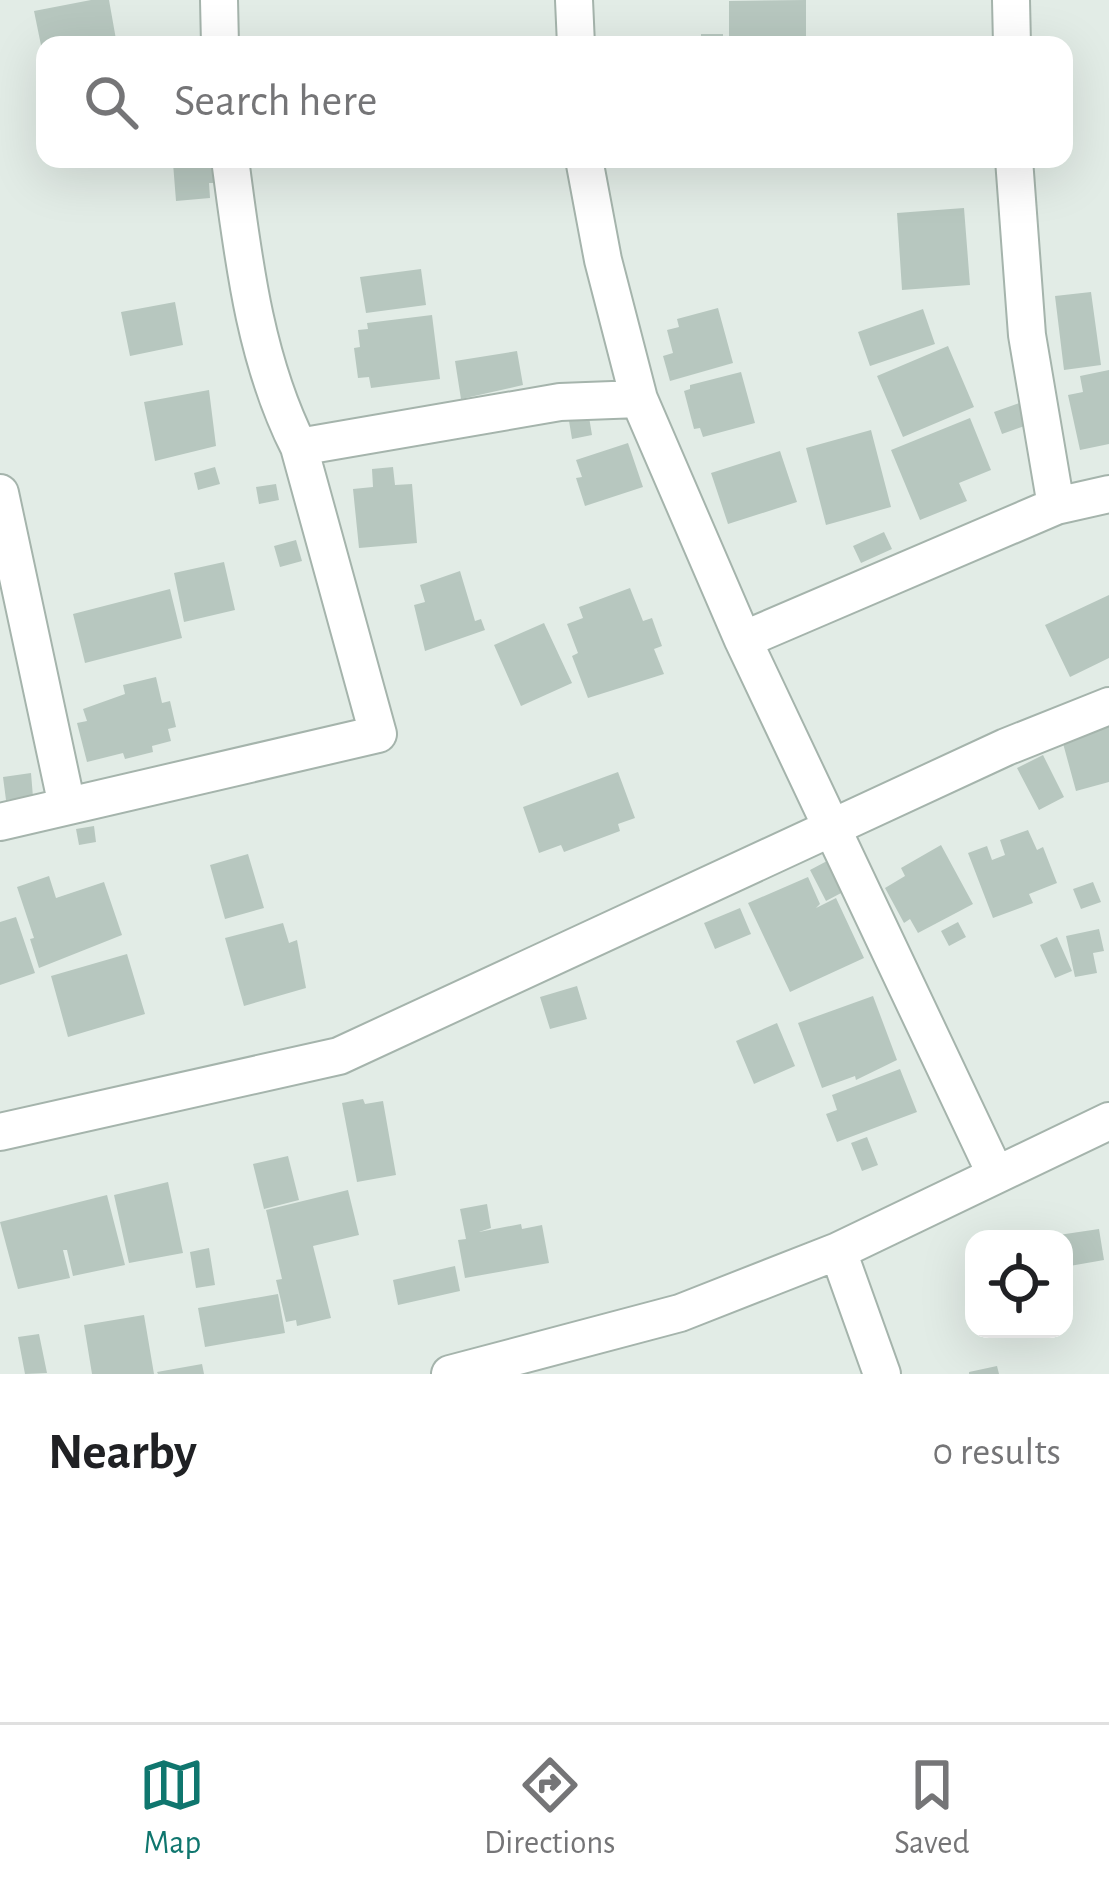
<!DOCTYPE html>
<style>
body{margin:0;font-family:"Alegreya Sans",sans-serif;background:#f2f2f2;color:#202124}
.controls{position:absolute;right:36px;bottom:36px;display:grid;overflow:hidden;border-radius:24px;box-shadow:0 12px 48px #0002}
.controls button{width:108px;height:108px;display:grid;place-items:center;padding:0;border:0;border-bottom:3px solid #e0e0e0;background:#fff;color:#202124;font:60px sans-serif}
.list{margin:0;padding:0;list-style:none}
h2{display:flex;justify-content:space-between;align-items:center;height:156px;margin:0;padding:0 48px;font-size:51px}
h2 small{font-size:39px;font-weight:400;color:#757577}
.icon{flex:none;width:66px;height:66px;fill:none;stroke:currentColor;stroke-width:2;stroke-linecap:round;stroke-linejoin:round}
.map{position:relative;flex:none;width:1109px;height:1374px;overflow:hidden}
.search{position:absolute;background:#fff;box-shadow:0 12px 48px #0002;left:36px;right:36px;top:36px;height:132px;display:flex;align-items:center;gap:30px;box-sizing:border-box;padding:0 42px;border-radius:24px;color:#757577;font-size:45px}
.sheet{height:348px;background:#fff}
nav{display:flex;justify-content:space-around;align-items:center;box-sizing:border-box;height:168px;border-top:3px solid #e0e0e0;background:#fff;font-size:33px;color:#757577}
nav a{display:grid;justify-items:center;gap:6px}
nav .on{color:#0f766e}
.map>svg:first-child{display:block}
.building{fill:#b7c7bf}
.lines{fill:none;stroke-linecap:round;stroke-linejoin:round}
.minor-casing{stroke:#a5b4ac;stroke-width:40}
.minor{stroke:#fff;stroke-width:36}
</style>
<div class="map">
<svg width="1109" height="1374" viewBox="0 0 1109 1374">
<rect width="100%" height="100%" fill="#e2ece6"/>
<path class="building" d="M91,0H109L117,45H45L43,55L34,11Z
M806,0V45H729V1Z
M701,34H723V45H701Z
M212,160L214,183H209L210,198L176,201L173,163Z
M964,208L970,285L902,290L897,213Z
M421,269L426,305L366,313L360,277Z
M1091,292L1101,365L1064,370L1055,296Z
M175,302L183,345L130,356L121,312Z
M718,308L733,363L670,381L663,356L673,353L667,330L679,327L677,319Z
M923,309L935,344L870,366L858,332Z
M432,315L440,379L371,388L369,377L358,378L354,348L360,347L358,330L368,329L367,323Z
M948,346L974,407L903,437L877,376Z
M517,351L523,385L461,399L455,361Z
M1109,370V444L1080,450L1068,395L1083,392L1080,376Z
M741,372L755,423L703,437L700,428L694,429L684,391L690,389V385Z
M209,390L216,446L155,461L144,402Z
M1022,402L1030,424L1002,434L994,412Z
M589,417L592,435L572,439L569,421Z
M970,418L991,470L959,483L967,501L920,520L891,450Z
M871,430L891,507L826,525L806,448Z
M628,443L643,487L585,506L576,478L582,477L576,460Z
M780,451L797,502L728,524L711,473Z
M215,467L220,484L198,490L194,473Z
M393,467L395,485L412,484L417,543L359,548L353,489L373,487L372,469Z
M276,484L279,500L259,504L256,487Z
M884,532L892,549L861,563L853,546Z
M296,540L302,561L280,567L274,546Z
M224,562L235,610L184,622L174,573Z
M460,571L475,621L481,619L485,630L425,651L414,605L425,602L420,585Z
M630,588L643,621L652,618L662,646L654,649L664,674L588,698L572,656L578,653L567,624L583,618L579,607Z
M170,589L182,638L85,663L73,614Z
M1109,595V658L1070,677L1045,625Z
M544,623L572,683L521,706L494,645Z
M156,677L162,703L170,701L176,727L168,729L171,741L152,746L153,752L125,759L123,753L87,762L77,723L87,721L83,709L125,694L123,685Z
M1109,723V782L1076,791L1061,736Z
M1043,755L1064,797L1039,810L1017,768Z
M618,772L635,818L618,824L620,831L564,852L561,845L539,853L523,807Z
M31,773L33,797L6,800L3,777Z
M94,826L96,842L79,845L76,829Z
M1028,830L1037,850L1043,847L1057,883L1029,894L1033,903L993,918L968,853L987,846L992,860L1005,855L1000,840Z
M941,845L973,904L918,933L910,919L904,923L885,888L905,876L901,868Z
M248,854L264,908L225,919L210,865Z
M827,861L843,892L826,901L810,870Z
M49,876L56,898L104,882L122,935L39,968L30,939L34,938L17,887Z
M808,877L820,904L816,908L836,898L864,958L790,992L748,903Z
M1093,882L1101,902L1081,909L1073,889Z
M740,908L751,934L715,949L704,923Z
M16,917L35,973L0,985V922Z
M958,922L966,937L949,946L941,931Z
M283,923L289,943L297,940L306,988L244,1006L225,938Z
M1099,929L1104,951L1093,953L1097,973L1075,977L1066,936Z
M1057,937L1072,971L1055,978L1040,945Z
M127,954L145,1014L68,1037L51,976Z
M577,986L587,1019L550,1029L540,997Z
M873,996L897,1060L856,1080L855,1076L822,1088L798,1023Z
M777,1023L795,1066L754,1084L736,1041Z
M900,1069L917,1112L837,1142L826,1114L837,1110L832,1095Z
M363,1099L365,1104L383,1101L396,1175L357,1182L342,1103Z
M867,1137L878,1165L862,1171L851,1143Z
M288,1156L299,1200L264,1209L253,1164Z
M168,1182L183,1253L129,1263L114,1195Z
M348,1190L359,1235L313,1246L331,1318L297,1326L296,1320L286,1322L276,1280L282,1279L266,1210Z
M107,1195L125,1265L73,1276L67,1250H63L70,1278L18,1289L0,1222Z
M487,1204L491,1228L479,1232L521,1224L522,1229L542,1225L549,1263L465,1278L458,1240L466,1239L460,1209Z
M1099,1229L1104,1260L1064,1267V1239L1052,1236Z
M209,1248L215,1285L196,1288L190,1252Z
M455,1266L460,1291L398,1305L393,1280Z
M278,1294L285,1333L205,1347L198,1308Z
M144,1315L154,1374H92L84,1325Z
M39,1334L47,1373L25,1374L18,1337Z
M202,1364L204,1374H158L157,1372Z
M997,1366L999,1374H969V1372Z"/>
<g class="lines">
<g class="minor-casing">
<path id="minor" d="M219,0L220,45
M574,0L576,45
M1011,0L1012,45
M230,159C243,256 254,358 299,447L560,402L639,399
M584,159L603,260L639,399L743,640L995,1173
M1014,159L1027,335L1056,506
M0,493L67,806
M743,640L1056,506L1109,494
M0,822L378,734L299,447
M0,1132L339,1056L1006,747L1109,706
M838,1251L882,1374
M450,1374L680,1313L838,1251L1109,1121"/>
</g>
<use href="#minor" class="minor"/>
</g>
</svg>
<div class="controls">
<button><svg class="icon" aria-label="locate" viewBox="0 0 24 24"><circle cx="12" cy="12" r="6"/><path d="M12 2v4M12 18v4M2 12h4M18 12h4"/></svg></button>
</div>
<div class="search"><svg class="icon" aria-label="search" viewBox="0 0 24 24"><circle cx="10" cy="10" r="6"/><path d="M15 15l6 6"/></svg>Search here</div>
</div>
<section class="sheet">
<h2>Nearby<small>0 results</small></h2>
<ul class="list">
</ul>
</section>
<nav>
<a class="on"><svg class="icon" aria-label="map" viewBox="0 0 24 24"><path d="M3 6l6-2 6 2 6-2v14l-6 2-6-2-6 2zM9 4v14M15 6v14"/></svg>Map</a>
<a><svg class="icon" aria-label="directions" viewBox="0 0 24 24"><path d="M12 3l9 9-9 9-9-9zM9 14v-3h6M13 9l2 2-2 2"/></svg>Directions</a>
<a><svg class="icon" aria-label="saved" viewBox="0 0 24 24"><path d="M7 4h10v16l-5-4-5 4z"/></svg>Saved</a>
</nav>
